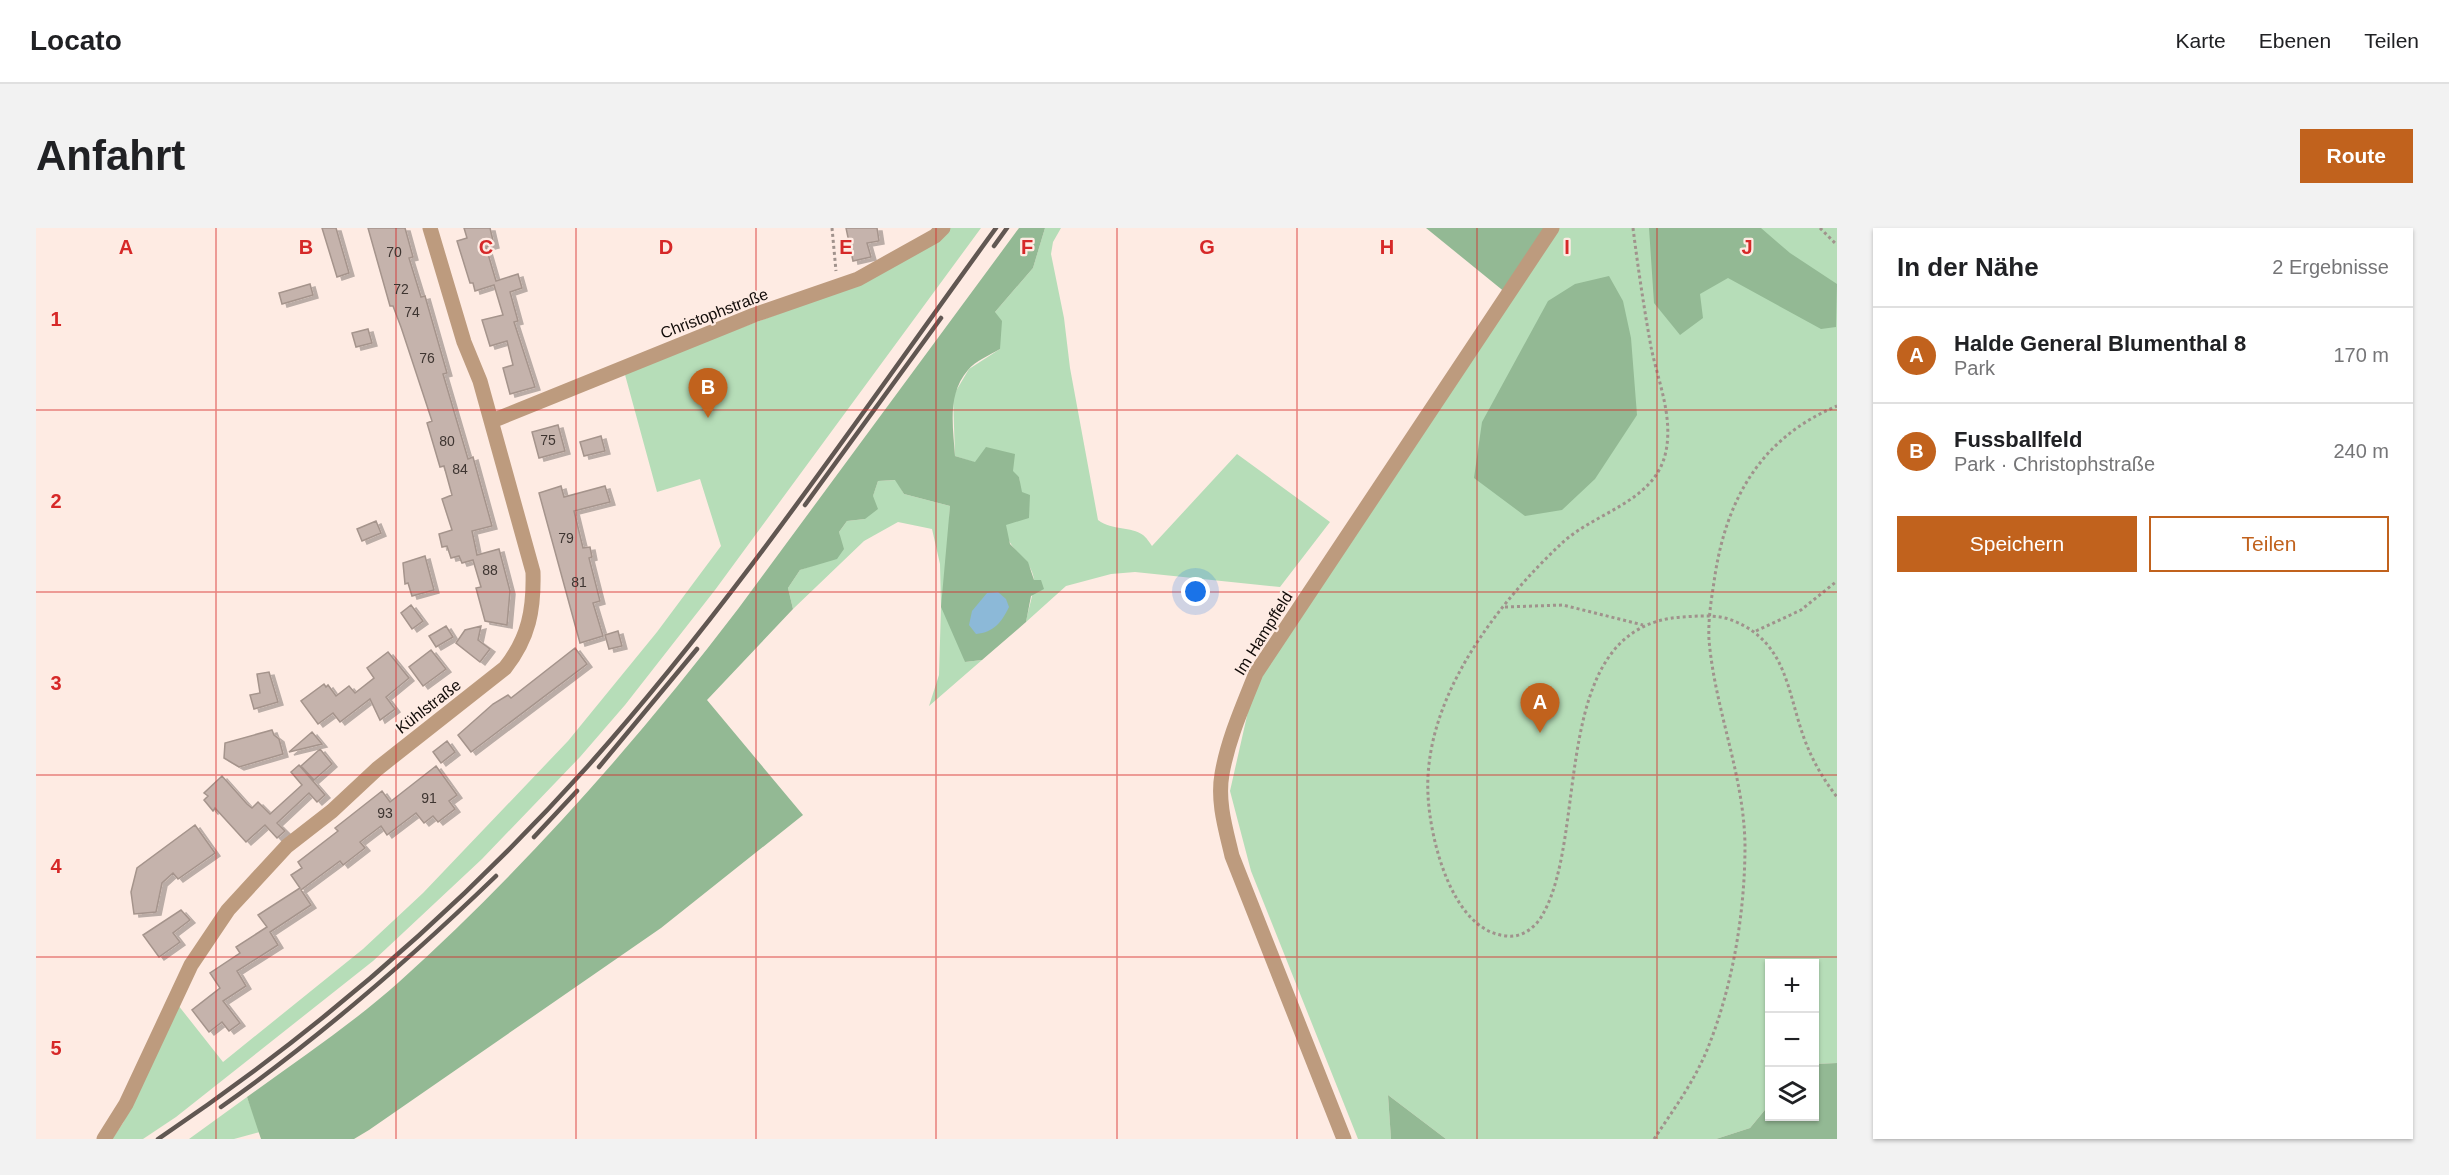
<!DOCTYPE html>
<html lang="de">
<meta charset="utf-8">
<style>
body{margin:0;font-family:Helvetica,sans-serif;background:#f2f2f2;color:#202124}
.controls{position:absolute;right:18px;bottom:18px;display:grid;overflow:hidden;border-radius:0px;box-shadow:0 2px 4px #0004}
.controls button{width:54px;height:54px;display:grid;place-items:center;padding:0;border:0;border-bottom:2px solid #e0e0e0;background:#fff;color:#202124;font:30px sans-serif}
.you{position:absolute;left:1160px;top:364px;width:21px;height:21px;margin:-15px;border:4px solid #fff;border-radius:50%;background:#1a73e8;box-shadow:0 0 0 9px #1a73e833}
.badge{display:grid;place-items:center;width:39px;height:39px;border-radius:50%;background:#c1621d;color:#fff;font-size:20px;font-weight:700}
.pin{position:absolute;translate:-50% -50px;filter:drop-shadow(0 2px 3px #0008)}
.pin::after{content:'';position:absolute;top:32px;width:21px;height:18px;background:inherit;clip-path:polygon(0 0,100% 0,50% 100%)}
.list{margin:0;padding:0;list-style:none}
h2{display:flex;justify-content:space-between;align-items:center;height:78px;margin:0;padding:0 24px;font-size:26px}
h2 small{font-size:20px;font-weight:400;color:#757577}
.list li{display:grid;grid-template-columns:39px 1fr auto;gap:18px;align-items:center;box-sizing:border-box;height:96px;padding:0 24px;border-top:2px solid #e0e0e0}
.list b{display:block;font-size:22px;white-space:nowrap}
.list p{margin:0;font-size:20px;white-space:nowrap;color:#757577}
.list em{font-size:20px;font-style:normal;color:#757577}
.actions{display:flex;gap:12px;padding:18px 24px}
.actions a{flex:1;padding:14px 0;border:2px solid #c1621d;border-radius:0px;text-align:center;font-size:21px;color:#c1621d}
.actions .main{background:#c1621d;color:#fff}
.icon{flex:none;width:33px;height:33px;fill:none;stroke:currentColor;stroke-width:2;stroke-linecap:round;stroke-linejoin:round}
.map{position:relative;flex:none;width:1801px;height:911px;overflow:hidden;border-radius:0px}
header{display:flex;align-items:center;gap:36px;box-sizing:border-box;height:84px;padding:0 30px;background:#fff;border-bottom:2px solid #e0e0e0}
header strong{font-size:28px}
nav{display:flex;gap:33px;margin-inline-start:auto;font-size:21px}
.intro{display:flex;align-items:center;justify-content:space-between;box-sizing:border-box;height:144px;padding:0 36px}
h1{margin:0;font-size:42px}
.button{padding:15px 27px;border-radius:0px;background:#c1621d;color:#fff;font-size:21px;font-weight:700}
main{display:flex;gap:36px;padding:0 36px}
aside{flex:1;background:#fff;border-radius:0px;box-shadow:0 2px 4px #0004}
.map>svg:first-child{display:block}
.green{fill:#b6ddb8}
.forest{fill:#93b994}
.water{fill:#8cb9d8}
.building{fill:#c5b3ac;stroke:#a5948c;stroke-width:1.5;filter:url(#shadow)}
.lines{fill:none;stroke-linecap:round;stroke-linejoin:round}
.path{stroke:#a0928c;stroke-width:3;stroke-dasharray:3 3;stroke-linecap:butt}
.minor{stroke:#bd9b7e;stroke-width:15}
.rail{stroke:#615752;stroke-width:4.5}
.grid{fill:none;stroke:#d62828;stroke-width:1.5;stroke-opacity:0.55}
.labels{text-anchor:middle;stroke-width:4.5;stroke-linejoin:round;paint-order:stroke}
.number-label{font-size:14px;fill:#3e3531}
.street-label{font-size:16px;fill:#110b08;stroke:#feebe3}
.grid-label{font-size:20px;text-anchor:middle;font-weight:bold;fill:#d62828;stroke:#feebe3;stroke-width:4.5;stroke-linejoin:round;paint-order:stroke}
</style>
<header>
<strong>Locato</strong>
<nav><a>Karte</a><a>Ebenen</a><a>Teilen</a></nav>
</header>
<div class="intro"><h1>Anfahrt</h1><a class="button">Route</a></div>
<main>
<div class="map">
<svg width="1801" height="911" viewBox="0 0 1801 911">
<defs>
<filter id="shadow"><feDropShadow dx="5" dy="3" stdDeviation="0" flood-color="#0004"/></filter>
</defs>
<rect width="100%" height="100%" fill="#feebe3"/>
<path class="green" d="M910,0H945L679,362L589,477L544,529L446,631L337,733L140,889L107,911H76L87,895L142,777L187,834L327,721L387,665L532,513L621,404L685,318L664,251L621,264L588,143L804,63Z
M1009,0H1025L1017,14L1015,26L1028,90L1034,140L1062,292C1077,303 1095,298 1107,307C1110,309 1114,315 1116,318L1201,226L1294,294L1244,359L1099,344L1075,346L1030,358L990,394C992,381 998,366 998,353C997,329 966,321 970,296C973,276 987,275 983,249L919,228L917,168L933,141L964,121L959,84L997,40Z
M1513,0H1801V835L1779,836L1778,736H1734L1733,877L1714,900L1680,911H1410L1352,867L1355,911H1322L1215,643L1194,563L1220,448Z
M860,252L868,266L914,278L912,317L929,434L946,432L893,478L903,447L905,379L904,336L896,301L862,294L828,313L757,381L752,360L764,342L781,336L804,310L803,304L811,293L829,291L842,253Z
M211,869L224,904L198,911H153Z"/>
<path class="forest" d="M983,0H1009L997,40L959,84L966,93L964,121C954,127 939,133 932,142C911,166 917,198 919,228L939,234L950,219L979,226L977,243L983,249L986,264L994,267L993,290L970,297L974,316L992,334L998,352H1005L1008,361L995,368L990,394L946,432L929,434L905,379L914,278L868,266L859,252L842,253L837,268L842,281L829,291L811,293L803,304L808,321L801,331L764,342L752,360L757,381L671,472L767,587L625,700L333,902L318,911H225L211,869C262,832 316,796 363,754C488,641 600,515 702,381Z
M1390,0H1513L1470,65Z
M1613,0H1725L1754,25L1801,56L1800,99L1785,101L1692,50L1664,66L1667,90L1644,107L1618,75Z
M1573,48L1587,73L1595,110L1601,187L1559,251L1526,282L1489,288L1438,250L1446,194L1512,73L1539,56Z
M1801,835V911H1680L1714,900L1733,877L1734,888H1778L1779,836Z
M1352,867L1410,911H1355Z"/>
<path class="water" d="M962,364L970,371L973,379C965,395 958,404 940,406L933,397L936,383L951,365Z"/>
<path class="building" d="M286,0H300L313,45L301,49Z
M332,0H369L377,29L373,30L385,69L389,68L411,145L407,146L432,231L437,229L456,298L436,303L441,327L463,321L474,363L471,397L449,393L440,360L445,359L437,332L426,335L423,328L415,330L411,318L406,319L403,306L416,302L406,271L416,267L408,238L404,239L391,195L396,193L365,99L357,78H354Z
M428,0H454L458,17L450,19L460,53L482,46L486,60L474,64L482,93L478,94L499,159L474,166L467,140L477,137L471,113L454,118L446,92L467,87L458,57L439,63L437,55H434L421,13L431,10Z
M810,0H841L843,13L831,15L835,29L817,33Z
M274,56L277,67L246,76L243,65Z
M332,101L336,115L320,119L316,105Z
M522,197L529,223L503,230L496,204Z
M565,208L569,223L548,228L544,214Z
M525,258L528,269L569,258L574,274L538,283L547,320L554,319L556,329L553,330L564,373L557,375L567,408L544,415L503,265Z
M340,293L345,305L326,313L321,301Z
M389,328L398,362L376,368L372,355L369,356L367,335Z
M375,377L387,393L376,401L365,385Z
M410,398L417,409L400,419L393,408Z
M445,398L442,412L454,421L444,434L420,415L429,402Z
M582,403L586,418L573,421L569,407Z
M539,420L551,436L435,524L422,507L457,476L472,467L475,470Z
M395,422L410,441L387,458L373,439Z
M352,424L373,450L350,469L359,481L344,492L334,471L304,494L297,485L282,496L265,473L288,456L290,459L292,457L300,468L313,458L319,465L338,450L331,440Z
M233,444L242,474L218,481L214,467L224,465L221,446Z
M236,502L238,507L243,511L247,526L203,539L188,530L189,515Z
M276,504L286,516L253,524Z
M411,513L419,524L405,535L397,524Z
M284,521L296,536L278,552L265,538Z
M263,537L289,567L281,574L273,565L241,595L249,603L241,610L229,597L210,614L179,580L177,583L168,572L172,568L168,565L186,548L211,576L216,580L222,574L234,586L266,557L255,544Z
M400,538L421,567L413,573L419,581L402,594L397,588L388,595L380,585L351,607L345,598L324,614L329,620L307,637L304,633L265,662L275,677L234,704L242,717L201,743L210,758L187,773L204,795L193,803L186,794L173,804L156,782L184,760L174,745L204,725L200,719L231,699L222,687L264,660L255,647L266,640L262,634L302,603L299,600L346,563L354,574Z
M159,597L179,625L142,651L137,645L126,655L120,684L98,686L95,664L101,640Z
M145,682L154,692L137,705L144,714L123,729L107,707Z"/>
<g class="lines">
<path class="path" d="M796,0L800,43
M1597,0C1602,40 1608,80 1615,119C1622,153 1637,188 1630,223C1620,274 1559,284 1526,315C1460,377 1387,471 1392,567C1394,611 1416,704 1471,708C1486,710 1500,699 1507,686C1554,602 1511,398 1646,389C1663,388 1682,386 1698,393C1751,415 1751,463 1768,510C1776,532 1787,551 1801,569
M1784,0L1801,17
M1469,379L1527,377L1607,397
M1720,403L1765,382L1801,353
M1618,911C1638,881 1660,851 1673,817C1697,756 1709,684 1709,617C1708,547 1679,482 1673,412C1672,393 1675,373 1678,354C1689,273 1724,210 1801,178"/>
<path class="minor" d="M456,193L718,87L822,51L899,8L907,0
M68,911L90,876L155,737L192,682L251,618L296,583L341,541L469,440C493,410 498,381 497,344L444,153L428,114L394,0
M1308,911L1196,628C1190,602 1181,574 1186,546C1192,511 1207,478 1220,445L1516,0"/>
<path class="rail" d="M958,18L971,0
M769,277L905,90
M563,539L661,421
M498,609L541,563
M185,879C283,810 374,731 460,648
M122,911C280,805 424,680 551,539C701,371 828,181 960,0"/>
</g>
<path class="grid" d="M180,0V911M360,0V911M540,0V911M720,0V911M900,0V911M1081,0V911M1261,0V911M1441,0V911M1621,0V911M0,182H1801M0,364H1801M0,547H1801M0,729H1801"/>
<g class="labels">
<g class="number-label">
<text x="358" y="29">70</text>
<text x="365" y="66">72</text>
<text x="376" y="89">74</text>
<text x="391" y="135">76</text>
<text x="512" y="217">75</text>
<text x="411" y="218">80</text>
<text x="424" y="246">84</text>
<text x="530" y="315">79</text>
<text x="454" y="347">88</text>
<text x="543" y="359">81</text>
<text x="393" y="575">91</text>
<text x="349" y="590">93</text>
</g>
<g class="street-label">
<text transform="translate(678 85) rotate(-21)" y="6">Christophstraße</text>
<text transform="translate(1227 405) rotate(-58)" y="6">Im Hampffeld</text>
<text transform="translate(392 478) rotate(-38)" y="6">Kühlstraße</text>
</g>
</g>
<g class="grid-label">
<text x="90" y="26">A</text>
<text x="270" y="26">B</text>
<text x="450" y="26">C</text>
<text x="630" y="26">D</text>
<text x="810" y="26">E</text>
<text x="991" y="26">F</text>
<text x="1171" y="26">G</text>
<text x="1351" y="26">H</text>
<text x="1531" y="26">I</text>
<text x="1711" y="26">J</text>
<text x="20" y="98">1</text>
<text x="20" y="280">2</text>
<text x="20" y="462">3</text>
<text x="20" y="645">4</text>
<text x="20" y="827">5</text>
</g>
</svg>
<div class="controls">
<button>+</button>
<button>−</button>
<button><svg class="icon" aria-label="layers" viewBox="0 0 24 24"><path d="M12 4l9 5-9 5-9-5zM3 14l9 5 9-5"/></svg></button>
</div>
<div class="you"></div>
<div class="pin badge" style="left:1504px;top:505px">A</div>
<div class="pin badge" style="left:672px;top:190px">B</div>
</div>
<aside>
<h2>In der Nähe<small>2 Ergebnisse</small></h2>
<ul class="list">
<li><span class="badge">A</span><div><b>Halde General Blumenthal 8</b><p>Park</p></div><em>170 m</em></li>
<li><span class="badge">B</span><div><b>Fussballfeld</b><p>Park · Christophstraße</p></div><em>240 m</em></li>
</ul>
<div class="actions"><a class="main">Speichern</a><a>Teilen</a></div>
</aside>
</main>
